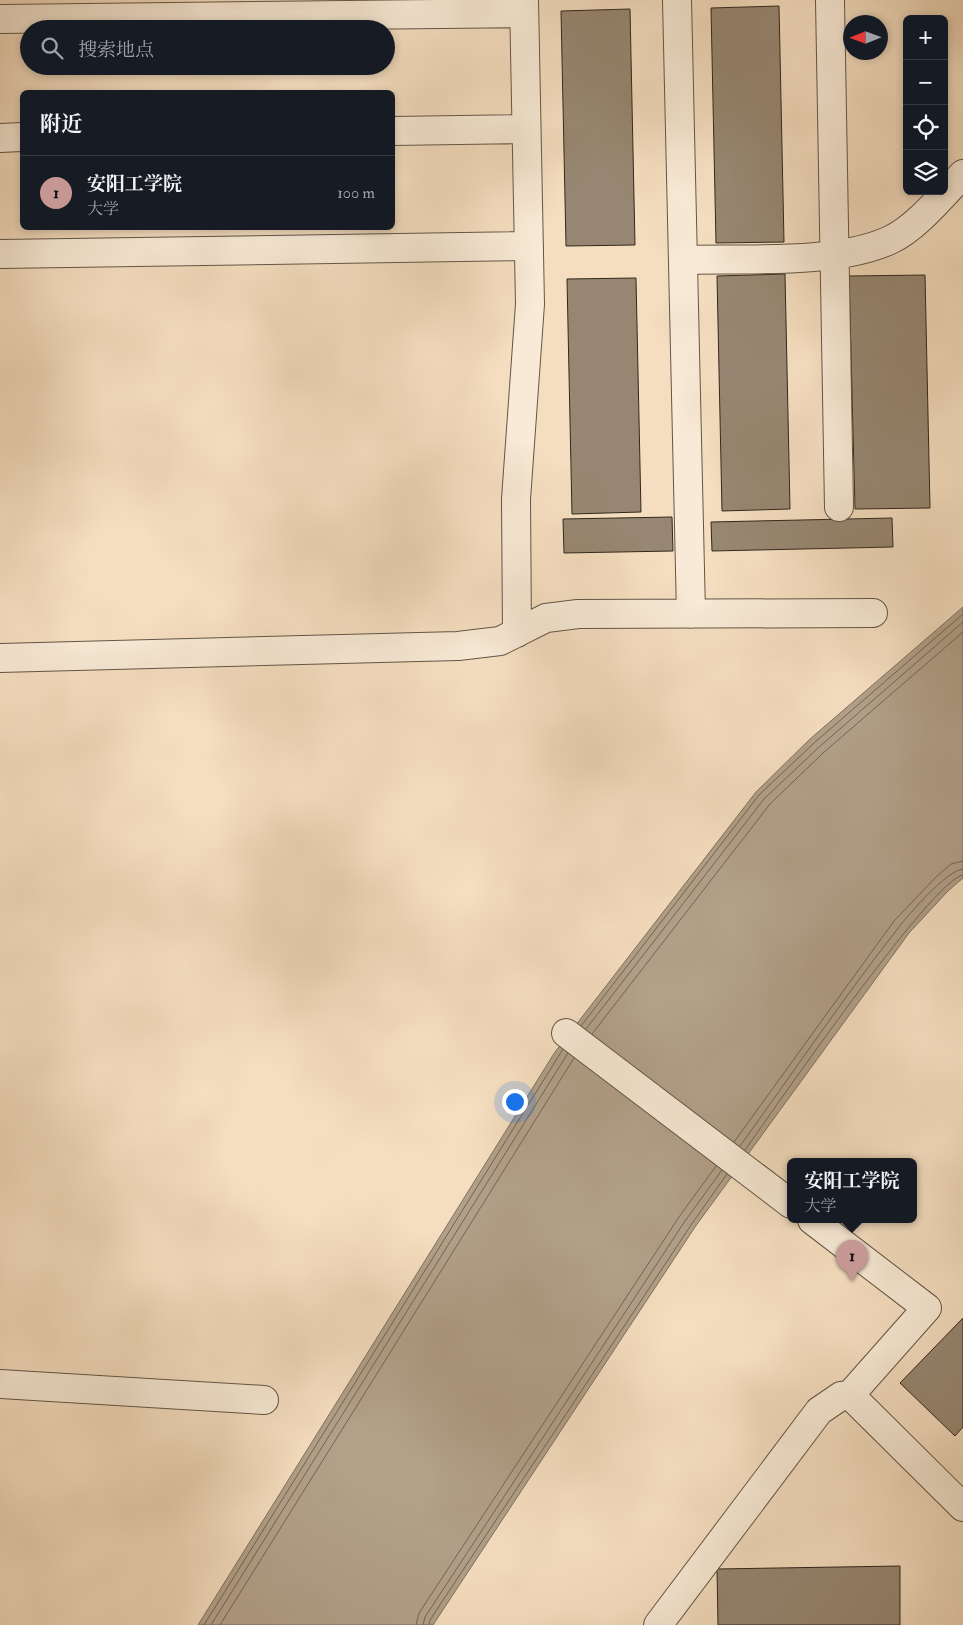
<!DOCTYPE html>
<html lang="zh">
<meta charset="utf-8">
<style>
body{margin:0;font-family:"IM FELL Double Pica","Noto Serif SC",serif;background:#242831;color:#f1f3f6}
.controls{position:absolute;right:15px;top:15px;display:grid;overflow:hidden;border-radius:8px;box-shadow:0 2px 8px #0003}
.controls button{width:45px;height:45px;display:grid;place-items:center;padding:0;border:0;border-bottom:1px solid #363941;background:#171b24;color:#f1f3f6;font:25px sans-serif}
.compass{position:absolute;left:843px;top:15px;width:45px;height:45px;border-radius:50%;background:#171b24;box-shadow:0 2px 8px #0003;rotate:269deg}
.you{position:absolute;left:514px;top:1101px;width:18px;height:18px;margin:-12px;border:4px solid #fff;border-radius:50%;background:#1a73e8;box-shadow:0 0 0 8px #1a73e833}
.badge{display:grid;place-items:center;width:32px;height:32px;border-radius:50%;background:#c59692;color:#111;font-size:16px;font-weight:700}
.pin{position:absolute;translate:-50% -41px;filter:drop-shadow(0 1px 2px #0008)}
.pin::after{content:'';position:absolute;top:26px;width:18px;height:15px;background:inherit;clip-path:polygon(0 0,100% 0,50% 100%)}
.popup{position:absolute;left:787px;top:1158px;width:130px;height:65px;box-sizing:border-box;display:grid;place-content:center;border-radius:8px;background:#171b24;filter:drop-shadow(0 1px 4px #0005);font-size:16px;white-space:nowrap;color:#9ea1a6}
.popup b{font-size:19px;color:#f1f3f6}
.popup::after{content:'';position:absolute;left:50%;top:100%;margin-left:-10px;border:10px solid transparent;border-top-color:#171b24}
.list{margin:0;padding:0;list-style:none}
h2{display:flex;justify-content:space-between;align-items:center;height:65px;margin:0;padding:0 20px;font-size:21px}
h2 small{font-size:16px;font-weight:400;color:#9ea1a6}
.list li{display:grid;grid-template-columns:32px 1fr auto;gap:15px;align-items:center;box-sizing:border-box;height:75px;padding:0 20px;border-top:1px solid #363941}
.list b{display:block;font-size:19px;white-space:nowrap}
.list p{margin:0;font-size:16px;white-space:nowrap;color:#9ea1a6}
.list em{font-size:16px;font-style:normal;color:#9ea1a6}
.icon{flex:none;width:28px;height:28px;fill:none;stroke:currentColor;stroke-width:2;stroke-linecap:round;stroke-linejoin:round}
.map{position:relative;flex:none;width:963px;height:1625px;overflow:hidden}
.search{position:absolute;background:#171b24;box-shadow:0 2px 8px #0003;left:20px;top:20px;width:375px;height:55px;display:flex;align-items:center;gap:12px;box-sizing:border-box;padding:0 18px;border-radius:28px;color:#9ea1a6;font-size:19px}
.panel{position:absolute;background:#171b24;box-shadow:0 2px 8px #0003;left:20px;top:90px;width:375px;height:140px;border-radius:8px}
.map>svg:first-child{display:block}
.water{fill:#b2a089;stroke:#7e705e}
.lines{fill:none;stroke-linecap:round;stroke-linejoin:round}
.shore{stroke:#726453;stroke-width:1}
.building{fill:#978772;stroke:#31281d}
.minor-casing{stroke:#625646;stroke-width:30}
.minor{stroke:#f8ead6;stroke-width:28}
</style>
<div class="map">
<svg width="963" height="1625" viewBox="0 0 963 1625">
<rect width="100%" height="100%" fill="#f5dec0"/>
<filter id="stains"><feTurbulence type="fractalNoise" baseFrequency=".004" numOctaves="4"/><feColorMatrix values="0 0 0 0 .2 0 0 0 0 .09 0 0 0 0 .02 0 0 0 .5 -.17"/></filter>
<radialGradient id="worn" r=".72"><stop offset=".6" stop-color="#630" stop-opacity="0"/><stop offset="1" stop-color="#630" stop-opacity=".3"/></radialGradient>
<path class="water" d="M963,607V878L948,891L909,933L695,1227L433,1625H198L555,1052L756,792L810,739Z"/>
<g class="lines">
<path class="shore" d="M581,1026L759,795L814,743L963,614
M586,1029L764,799L818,748L963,622
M592,1034L770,804L823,753L963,632
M734,1142L894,921L936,877L951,864L963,861
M740,1146C793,1073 843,998 899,927C910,913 947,870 963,869
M745,1150C772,1112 933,878 963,875
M204,1625L563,1049
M211,1625L568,1053
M220,1625L574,1058
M416,1625L419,1613L679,1217L716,1166
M423,1625L425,1617L685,1221L722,1170
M429,1625L430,1620L691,1225L727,1174"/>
</g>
<path class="building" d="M779,6L784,242L716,243L711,8Z
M630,9L635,245L566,246L561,11Z
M785,274L790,509L722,511L717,276Z
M925,275L930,508L855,509L849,276Z
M636,278L641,512L572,514L567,279Z
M672,517L673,551L564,553L563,519Z
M892,518L893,547L712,551L711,522Z
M963,1318V1427L955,1436L900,1383Z
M900,1566V1625H718L717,1569Z"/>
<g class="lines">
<g class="minor-casing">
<path id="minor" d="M677,0L691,614
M830,0L839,507
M0,19L524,13
M392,131L526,129
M0,138L22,137
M0,254L529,246
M683,260C742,258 837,265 890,240C916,228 943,195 963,174
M517,633L516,499L530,304L524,0
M0,658L458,646L500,641L546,618L578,614L873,613
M566,1033L791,1204
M0,1384L264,1400
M850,1395L963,1507
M658,1625L819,1411L841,1396L850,1395L927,1308L812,1220"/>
</g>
<use href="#minor" class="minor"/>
</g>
<rect width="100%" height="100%" filter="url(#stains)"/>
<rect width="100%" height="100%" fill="url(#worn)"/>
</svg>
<div class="controls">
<button>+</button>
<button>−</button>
<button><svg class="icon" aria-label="locate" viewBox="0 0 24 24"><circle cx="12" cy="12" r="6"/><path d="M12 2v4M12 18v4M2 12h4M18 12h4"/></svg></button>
<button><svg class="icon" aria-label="layers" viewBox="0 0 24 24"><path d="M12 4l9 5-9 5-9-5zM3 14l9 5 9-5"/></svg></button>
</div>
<svg class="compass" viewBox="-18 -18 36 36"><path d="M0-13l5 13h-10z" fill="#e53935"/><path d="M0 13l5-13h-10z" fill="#9ea1a6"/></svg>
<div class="you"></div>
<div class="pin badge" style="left:852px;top:1281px">1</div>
<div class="popup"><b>安阳工学院</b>大学</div>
<div class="search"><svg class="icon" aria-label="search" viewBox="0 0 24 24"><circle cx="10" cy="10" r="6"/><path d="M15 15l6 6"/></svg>搜索地点</div>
<section class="panel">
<h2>附近<small></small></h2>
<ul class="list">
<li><span class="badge">1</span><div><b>安阳工学院</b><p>大学</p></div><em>100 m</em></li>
</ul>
</section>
</div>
